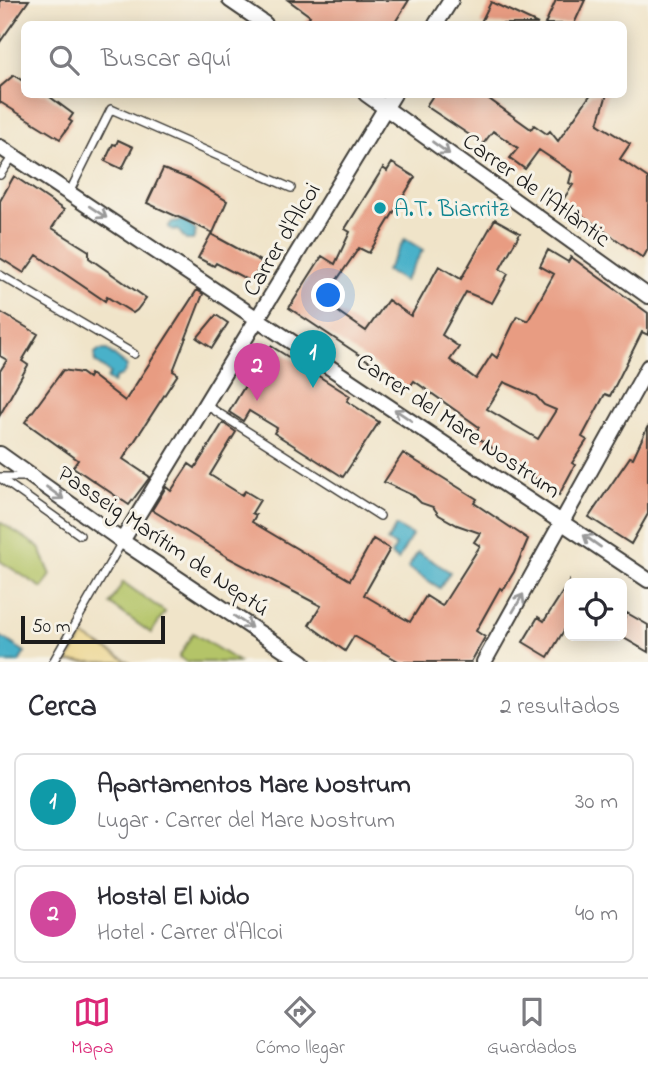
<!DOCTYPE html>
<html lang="es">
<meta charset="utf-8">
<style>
body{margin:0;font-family:"Indie Flower",sans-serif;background:#f2f2f3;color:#2b2b33}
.controls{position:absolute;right:21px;bottom:21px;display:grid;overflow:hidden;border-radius:10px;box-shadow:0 4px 18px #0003}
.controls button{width:63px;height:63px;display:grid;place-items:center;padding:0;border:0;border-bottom:2px solid #e1e1e2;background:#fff;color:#2b2b33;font:35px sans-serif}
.scale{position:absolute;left:21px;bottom:18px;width:144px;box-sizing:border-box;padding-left:7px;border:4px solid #1c1c1c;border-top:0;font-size:19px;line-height:24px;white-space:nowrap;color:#1c1c1c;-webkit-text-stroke:5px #f7f3e8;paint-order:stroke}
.you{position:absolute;left:329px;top:296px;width:24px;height:24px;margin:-18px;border:5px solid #fff;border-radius:50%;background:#1a73e8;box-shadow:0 0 0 10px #1a73e833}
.badge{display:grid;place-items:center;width:46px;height:46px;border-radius:50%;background:#db2777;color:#fff;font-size:23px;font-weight:700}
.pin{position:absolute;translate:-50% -58px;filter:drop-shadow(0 2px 4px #0008)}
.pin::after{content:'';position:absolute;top:37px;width:24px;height:21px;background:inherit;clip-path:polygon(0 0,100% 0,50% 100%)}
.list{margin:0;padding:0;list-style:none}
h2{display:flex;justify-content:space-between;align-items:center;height:91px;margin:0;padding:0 28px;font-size:30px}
h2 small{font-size:23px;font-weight:400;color:#7c7c81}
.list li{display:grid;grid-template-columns:46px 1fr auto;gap:21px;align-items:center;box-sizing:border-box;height:98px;margin:0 14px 14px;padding:0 14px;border:2px solid #e1e1e2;border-radius:10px}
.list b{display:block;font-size:26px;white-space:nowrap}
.list p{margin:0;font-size:23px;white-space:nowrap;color:#7c7c81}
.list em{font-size:23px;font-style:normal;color:#7c7c81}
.icon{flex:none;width:38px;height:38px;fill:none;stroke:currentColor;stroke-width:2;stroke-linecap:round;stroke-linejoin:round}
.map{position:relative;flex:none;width:648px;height:662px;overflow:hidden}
.search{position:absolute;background:#fff;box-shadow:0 4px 18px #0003;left:21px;right:21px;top:21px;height:77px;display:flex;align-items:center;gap:18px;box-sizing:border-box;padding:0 24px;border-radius:10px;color:#7c7c81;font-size:26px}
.sheet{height:315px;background:#fff}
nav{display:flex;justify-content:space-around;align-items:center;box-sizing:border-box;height:98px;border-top:2px solid #e1e1e2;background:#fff;font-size:19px;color:#7c7c81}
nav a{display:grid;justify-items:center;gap:4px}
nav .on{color:#db2777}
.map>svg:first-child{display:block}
.green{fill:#b4c467;stroke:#687042;stroke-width:2}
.sand{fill:#eeda9e;stroke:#857b5d;stroke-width:2}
.water{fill:#4ab1c9;stroke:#336672;stroke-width:2}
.building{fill:#e89c82;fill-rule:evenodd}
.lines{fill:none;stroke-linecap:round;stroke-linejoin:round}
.lane-casing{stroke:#3c3a36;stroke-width:10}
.street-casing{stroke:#3c3a36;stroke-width:18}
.lane{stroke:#fff;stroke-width:7}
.street{stroke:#fff;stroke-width:14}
.oneway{stroke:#999}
.culture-dot{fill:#0f9aa8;stroke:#f7f3e8;stroke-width:2.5}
.labels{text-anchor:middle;stroke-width:6;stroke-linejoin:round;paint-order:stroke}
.street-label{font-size:24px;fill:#1c1c1c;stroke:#f7f3e8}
.culture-label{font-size:24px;fill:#0d838f;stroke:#f7f3e8;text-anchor:start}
</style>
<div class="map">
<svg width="648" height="662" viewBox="0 0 648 662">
<rect width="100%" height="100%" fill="#f7f3e8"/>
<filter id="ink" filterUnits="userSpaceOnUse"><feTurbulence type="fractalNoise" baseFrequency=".0143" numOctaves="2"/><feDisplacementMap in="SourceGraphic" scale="14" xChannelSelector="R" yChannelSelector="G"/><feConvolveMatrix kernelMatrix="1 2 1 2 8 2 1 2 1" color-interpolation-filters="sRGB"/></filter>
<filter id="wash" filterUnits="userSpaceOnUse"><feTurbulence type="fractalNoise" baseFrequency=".00686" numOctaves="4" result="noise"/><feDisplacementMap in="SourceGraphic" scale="28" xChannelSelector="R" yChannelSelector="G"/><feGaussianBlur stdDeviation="1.57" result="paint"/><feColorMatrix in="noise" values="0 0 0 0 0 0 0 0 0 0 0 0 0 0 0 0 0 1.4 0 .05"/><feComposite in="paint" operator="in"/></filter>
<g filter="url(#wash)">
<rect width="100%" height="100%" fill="#f0e4c9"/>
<path class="green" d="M0,522L39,547L51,575L42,588L0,561Z
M123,582L165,612L151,633L110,604Z
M193,633L239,662H187L179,657Z"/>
<path class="sand" d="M84,636L87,638L129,662H67Z"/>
<path class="water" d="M184,220L196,231L193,240H186L178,230L173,231L168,227L172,222Z
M405,239L423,250L404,281L386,271Z
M99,350H107L127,366L123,375L116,377L113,383L107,379L110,373L95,362V353Z
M396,526L412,535L398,560L391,555L396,546L387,541Z
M418,552L450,572L440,588L408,568Z
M0,636L25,652L19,662H0Z"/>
<g id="blocks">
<path class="building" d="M0,0H29L0,42Z
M288,0H409L394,24H304L310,16Z
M556,0H585L574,24H545Z
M491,2L538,24H480Z
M14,75L24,82V94H46L73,114L69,120L72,122L60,139L0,102V87Z
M434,94H482L531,129L534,125L547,134L550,131L558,141L591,94H607L598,124L630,144L620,159L648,178V249L643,258L583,216L580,220L558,207L573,185L569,183L572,172L539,150L525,169L510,158L518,148L493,131L483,144L426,106Z
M118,140L133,147L122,169L105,161L113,144L116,145Z
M392,163L415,177L369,253L359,248L325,297L329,300L327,304L366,331L388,300L411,316L439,266L461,279L495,219L520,233L500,269L508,274L492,303L466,292L442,335L459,347L450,360L476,379L492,354L497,358L517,316L528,321L554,274L540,266L548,250L568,262L571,257L648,313V335L642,332L610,396L605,394L582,437L587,440L572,463L575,465L559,495L474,435L479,427L414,381L409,388L289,308L322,256L335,264L350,232L345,229L383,168L387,171ZM504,382L536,396L544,405L556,410L538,439L487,409Z
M163,169L190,179L227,201L213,233L147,203Z
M14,176L64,210L52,228L89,251V258L146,298L137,310L133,313L107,297L105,301L37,255L24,273L0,258V201Z
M211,234L264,263L250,281L216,263L214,266L198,258Z
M197,290L203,294L173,371L178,374L123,459L150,477L129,505L73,467L78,460L25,422L63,370L81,373L88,378L90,374L125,401Z
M0,312L38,334L22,361L28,365L0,415V371L7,360L0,356Z
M216,315L228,323L212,348L197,338Z
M271,346L350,396L347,401L379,422L343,477L274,433L277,428L249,411L243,421L229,412L254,371L251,369L260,354L264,356Z
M223,423L236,432L210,475L242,495L245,491L260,500L252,513L256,515L252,522L350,580L373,539L390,549L364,595L410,622L426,596L442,606L480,546L474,542L480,533L457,525L439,515L433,507L421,503L414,496L384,482L403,453L477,499L474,503L528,539L514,572L503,590L500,588L476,631L485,637L471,662H400L354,636L345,651L309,625L321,606L229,558L152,510L166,487L171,491L189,464L195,468Z
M648,426V514L631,544L589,517L630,457L633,458Z
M569,582V622L548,657L523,642L538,617L544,621Z
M627,613L648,625V652L622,637V622Z"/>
</g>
</g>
<g filter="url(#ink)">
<use href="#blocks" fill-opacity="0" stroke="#3c3a36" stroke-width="2"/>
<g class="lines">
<g class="lane-casing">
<path id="lane" d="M0,175L13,156
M69,193L111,109L291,188
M0,275L134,354
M206,405L380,516
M0,477H27
M0,478L80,535
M53,662L122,542"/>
</g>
<g class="street-casing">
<path id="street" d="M230,0L265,24
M436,24L451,0
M366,94L648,296
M0,147L648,580
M0,454L122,541L303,662
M122,541L394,94
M484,662L648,367"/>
</g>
<use href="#lane" class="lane"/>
<use href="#street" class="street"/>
</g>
<defs><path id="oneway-shaft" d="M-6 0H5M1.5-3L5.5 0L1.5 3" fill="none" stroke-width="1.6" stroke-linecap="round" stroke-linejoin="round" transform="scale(1.75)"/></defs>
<g class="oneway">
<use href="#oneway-shaft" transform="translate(441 148) rotate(36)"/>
<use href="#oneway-shaft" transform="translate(98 212) rotate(34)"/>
<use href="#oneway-shaft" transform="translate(403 415) rotate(-146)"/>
<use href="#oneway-shaft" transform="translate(55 493) rotate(36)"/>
<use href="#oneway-shaft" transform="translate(592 541) rotate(-145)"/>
<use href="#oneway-shaft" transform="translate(518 603) rotate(-60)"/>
<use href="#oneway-shaft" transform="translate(243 622) rotate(34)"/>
</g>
</g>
<circle class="culture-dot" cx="380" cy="208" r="7"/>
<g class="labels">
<g class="street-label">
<text transform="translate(537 189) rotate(36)" y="8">Carrer de l'Atlàntic</text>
<text transform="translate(281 239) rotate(-59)" y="8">Carrer d'Alcoi</text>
<text transform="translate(459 425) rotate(34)" y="8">Carrer del Mare Nostrum</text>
<text transform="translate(164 540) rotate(34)" y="8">Passeig Marítim de Neptú</text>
</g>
<g class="culture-label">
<text x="394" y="216">A.T. Biarritz</text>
</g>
</g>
</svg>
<div class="controls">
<button><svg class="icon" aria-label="locate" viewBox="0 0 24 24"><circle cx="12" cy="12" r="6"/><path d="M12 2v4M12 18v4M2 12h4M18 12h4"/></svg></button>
</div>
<div class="scale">50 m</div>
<div class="you"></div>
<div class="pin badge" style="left:313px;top:388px;background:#0f9aa8">1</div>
<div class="pin badge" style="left:257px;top:401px;background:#d1479c">2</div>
<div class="search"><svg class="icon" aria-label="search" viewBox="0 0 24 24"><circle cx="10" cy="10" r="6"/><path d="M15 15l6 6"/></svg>Buscar aquí</div>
</div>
<section class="sheet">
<h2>Cerca<small>2 resultados</small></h2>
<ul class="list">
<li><span class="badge" style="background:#0f9aa8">1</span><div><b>Apartamentos Mare Nostrum</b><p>Lugar · Carrer del Mare Nostrum</p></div><em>30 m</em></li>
<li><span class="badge" style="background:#d1479c">2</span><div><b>Hostal El Nido</b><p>Hotel · Carrer d'Alcoi</p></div><em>40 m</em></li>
</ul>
</section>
<nav>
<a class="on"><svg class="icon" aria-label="map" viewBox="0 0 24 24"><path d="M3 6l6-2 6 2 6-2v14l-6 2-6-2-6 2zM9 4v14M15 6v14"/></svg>Mapa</a>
<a><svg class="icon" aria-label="directions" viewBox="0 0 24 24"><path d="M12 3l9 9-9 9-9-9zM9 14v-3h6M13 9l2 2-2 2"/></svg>Cómo llegar</a>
<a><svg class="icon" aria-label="saved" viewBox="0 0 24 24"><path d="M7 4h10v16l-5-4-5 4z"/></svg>Guardados</a>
</nav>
